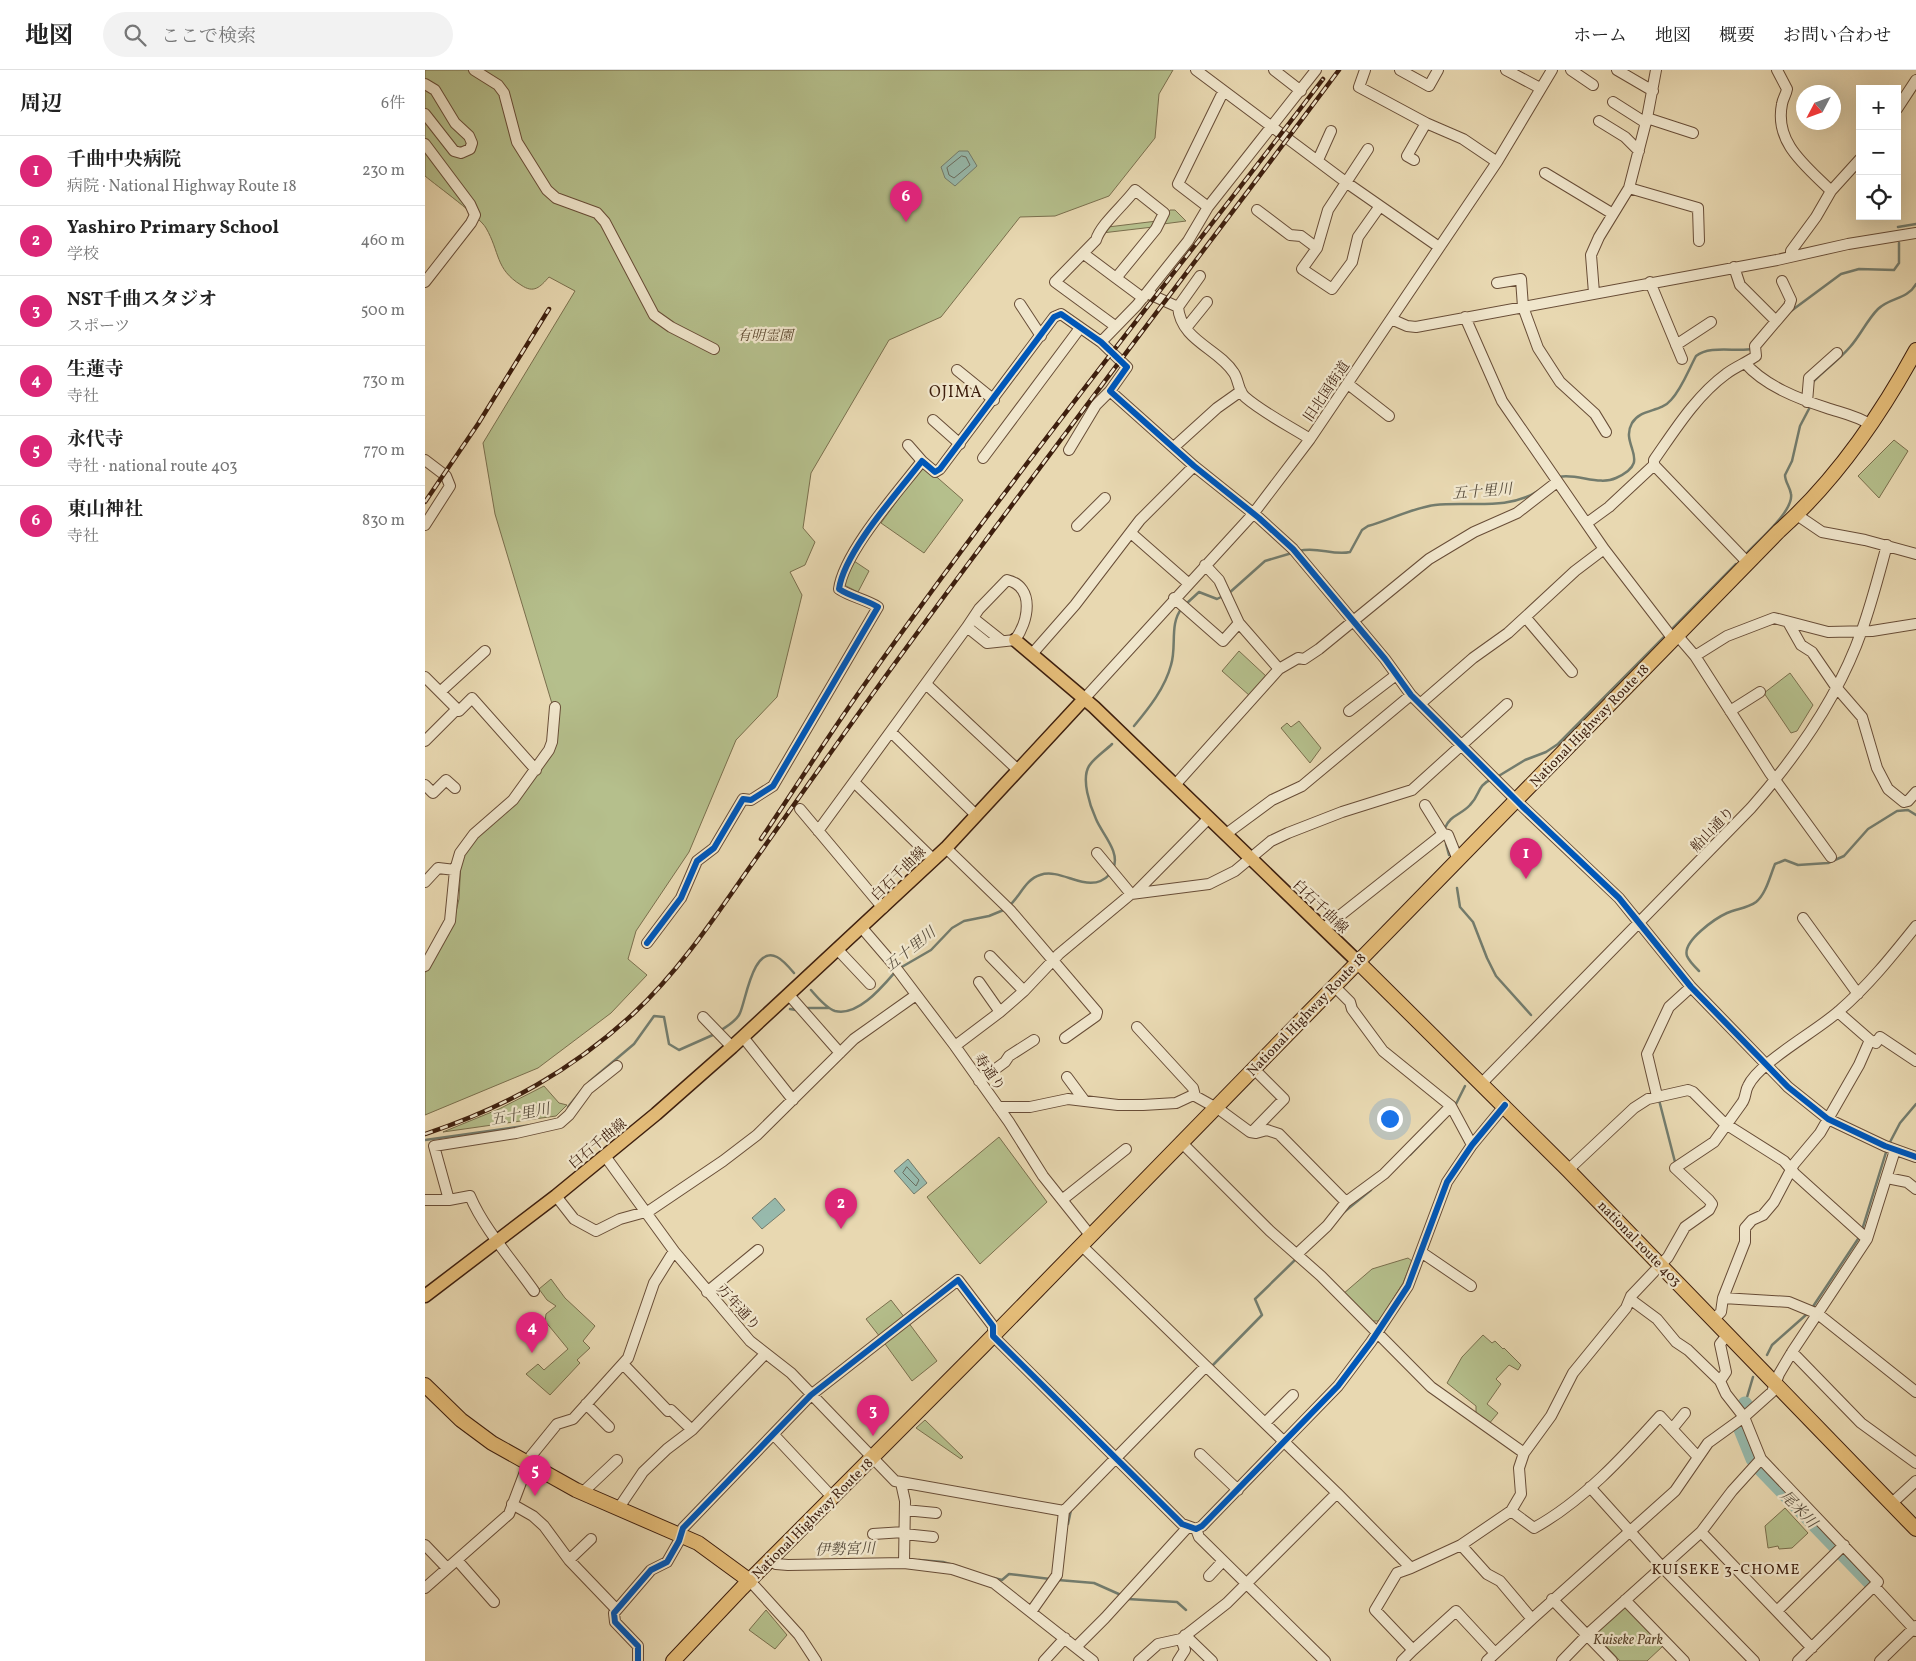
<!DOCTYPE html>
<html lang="ja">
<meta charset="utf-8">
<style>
body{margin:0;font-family:Vollkorn,"Noto Serif JP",serif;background:#f2f2f2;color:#222}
.controls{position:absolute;right:15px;top:15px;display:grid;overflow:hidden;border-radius:0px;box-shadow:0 5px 20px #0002}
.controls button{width:45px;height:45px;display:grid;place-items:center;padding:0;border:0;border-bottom:1px solid #e0e0e0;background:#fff;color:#222;font:25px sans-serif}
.compass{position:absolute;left:1371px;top:15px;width:45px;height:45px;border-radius:50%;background:#fff;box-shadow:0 5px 20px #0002;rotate:229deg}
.you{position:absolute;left:964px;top:1048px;width:18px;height:18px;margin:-12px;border:4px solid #fff;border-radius:50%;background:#1a73e8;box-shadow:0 0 0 8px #1a73e833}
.badge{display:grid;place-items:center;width:32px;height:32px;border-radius:50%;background:#db2777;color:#fff;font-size:16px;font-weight:700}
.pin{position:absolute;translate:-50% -41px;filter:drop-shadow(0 1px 2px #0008)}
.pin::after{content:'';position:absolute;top:26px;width:18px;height:15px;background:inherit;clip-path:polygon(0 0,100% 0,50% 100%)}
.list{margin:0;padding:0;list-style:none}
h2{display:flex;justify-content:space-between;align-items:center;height:65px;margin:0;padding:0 20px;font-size:21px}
h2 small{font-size:16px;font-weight:400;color:#767676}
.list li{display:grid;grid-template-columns:32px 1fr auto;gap:15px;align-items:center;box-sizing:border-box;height:70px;padding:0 20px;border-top:1px solid #e0e0e0}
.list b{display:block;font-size:19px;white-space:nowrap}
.list p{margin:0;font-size:16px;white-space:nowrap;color:#767676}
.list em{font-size:16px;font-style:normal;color:#767676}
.icon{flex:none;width:28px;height:28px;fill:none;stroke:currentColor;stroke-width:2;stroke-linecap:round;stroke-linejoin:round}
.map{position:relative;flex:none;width:1491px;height:1591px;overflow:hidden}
header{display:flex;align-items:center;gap:30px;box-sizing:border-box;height:70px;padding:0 25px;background:#fff;border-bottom:1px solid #e0e0e0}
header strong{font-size:24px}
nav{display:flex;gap:28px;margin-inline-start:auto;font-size:18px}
.search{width:350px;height:45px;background:#f2f2f2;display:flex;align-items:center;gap:12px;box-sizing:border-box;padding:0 18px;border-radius:28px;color:#767676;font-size:19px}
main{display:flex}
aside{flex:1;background:#fff}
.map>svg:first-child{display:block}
.green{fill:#b5bf8c;stroke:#7a6f4d}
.water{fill:#97baad;stroke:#737c6d}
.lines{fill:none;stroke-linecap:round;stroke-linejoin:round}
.shore{stroke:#6a6c5e;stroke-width:1}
.stream{stroke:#737c6d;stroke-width:2.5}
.river{stroke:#97baad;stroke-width:15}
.minor-casing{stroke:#684d37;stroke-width:12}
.major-casing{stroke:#3e1f0e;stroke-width:15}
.highway-casing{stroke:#3e1f0e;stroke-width:16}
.minor{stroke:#f0e6cc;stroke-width:10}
.major{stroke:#e4bc78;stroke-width:12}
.highway{stroke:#e4bc78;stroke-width:14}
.rail-casing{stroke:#3e1f0e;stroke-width:4.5}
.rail{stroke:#f0e6cc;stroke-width:2.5;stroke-dasharray:8;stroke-linecap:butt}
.cycleway-casing{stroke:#f0e6cc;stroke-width:9}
.cycleway{stroke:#0057b8;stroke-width:6}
.labels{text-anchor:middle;stroke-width:4.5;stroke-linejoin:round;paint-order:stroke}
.park-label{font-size:14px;font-style:italic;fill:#5c472e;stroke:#f0e6cc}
.street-label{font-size:14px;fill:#3e1f0e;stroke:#f0e6cc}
.water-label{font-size:15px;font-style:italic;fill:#594e3e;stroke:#f0e6cc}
.neighbourhood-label{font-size:15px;letter-spacing:1px;fill:#3e1f0e;stroke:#f0e6cc}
.quarter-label{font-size:16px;letter-spacing:1px;fill:#3e1f0e;stroke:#f0e6cc}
</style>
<header>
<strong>地図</strong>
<div class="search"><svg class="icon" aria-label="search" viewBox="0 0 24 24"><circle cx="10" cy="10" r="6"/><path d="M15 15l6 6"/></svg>ここで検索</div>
<nav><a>ホーム</a><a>地図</a><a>概要</a><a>お問い合わせ</a></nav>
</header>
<main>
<aside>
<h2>周辺<small>6件</small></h2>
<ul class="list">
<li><span class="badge">1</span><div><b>千曲中央病院</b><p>病院 · National Highway Route 18</p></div><em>230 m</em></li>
<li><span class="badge">2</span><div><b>Yashiro Primary School</b><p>学校</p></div><em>460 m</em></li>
<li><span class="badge">3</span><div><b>NST千曲スタジオ</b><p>スポーツ</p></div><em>500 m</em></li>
<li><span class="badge">4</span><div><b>生蓮寺</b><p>寺社</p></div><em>730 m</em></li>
<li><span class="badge">5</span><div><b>永代寺</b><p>寺社 · national route 403</p></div><em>770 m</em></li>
<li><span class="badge">6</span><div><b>東山神社</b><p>寺社</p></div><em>830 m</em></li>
</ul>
</aside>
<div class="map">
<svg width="1491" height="1591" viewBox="0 0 1491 1591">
<rect width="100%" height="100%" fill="#e8d8b1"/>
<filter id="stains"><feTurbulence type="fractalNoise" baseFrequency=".004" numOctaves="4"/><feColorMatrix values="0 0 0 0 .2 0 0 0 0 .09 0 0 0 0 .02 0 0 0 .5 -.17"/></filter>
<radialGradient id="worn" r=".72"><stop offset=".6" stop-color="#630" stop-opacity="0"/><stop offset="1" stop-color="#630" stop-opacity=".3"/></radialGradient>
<path class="green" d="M0,0H748L734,24L730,68L684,126L630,146L595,147L516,247L464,270L386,403L378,458L390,472L380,495L365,502L377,525L352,627L311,670L264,782L211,861L203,889L222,905L186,943L113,998L0,1045V903L29,850L34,829L36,790L41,779L127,683L128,637L70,444L58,373L150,221L124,207C115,217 109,224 96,215C70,199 75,182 61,158C55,147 12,116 0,106Z
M745,140H750L761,151L738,154Z
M732,151L728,157L677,163L683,157Z
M1469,370L1483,381L1454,428L1433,406Z
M498,395L538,430L499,483L456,453Z
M429,491L444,501L433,522L419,515Z
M814,581L842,607L825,626L797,601Z
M1365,603L1388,635L1372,661L1366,663L1339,623Z
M874,651L896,678L885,693L856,658L862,653L866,657Z
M119,1016L134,1033L142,1035L131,1046L18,1062L74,1039Z
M574,1067L622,1132L555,1194L502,1127Z
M983,1188L987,1191L978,1213L954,1251H946L918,1224L947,1199Z
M126,1209L140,1228L170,1256L158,1271L165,1278L152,1290L155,1293L125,1325L101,1304L113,1294L119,1300L143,1279L120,1251L121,1244L131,1236L122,1230L114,1219Z
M466,1230L480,1248L455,1267L441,1249Z
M483,1252L512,1291L487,1311L458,1271Z
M1058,1265L1067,1273L1070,1271L1078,1279L1079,1278L1096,1295L1093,1300L1084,1295L1071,1309L1076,1314L1062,1334L1073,1343L1063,1355L1051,1346V1336L1022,1313L1037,1287Z
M500,1350L538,1387L536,1389L491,1358Z
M1360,1438L1383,1463L1367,1478L1354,1479L1353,1476L1343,1478L1340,1456Z
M1199,1535L1238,1576L1222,1591H1195L1169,1563Z
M341,1540L362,1565L350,1579L324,1560Z"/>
<path class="water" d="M534,81H543L552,96L530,116L520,108L516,97Z
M483,1089L502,1113L489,1124L469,1101Z
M350,1128L360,1140L337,1159L327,1148Z"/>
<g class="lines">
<path class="shore" d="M537,86L541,87L545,95L529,108L524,105L522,98Z
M482,1097L494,1110L491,1116L478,1103Z"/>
<path class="stream" d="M1473,157L1491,154
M1366,241L1416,204L1434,199L1469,200L1474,193V173
M1388,312C1399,300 1413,291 1425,277C1435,266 1442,250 1453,239C1465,227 1482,230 1491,214
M1134,407C1152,403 1174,416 1191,408C1229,391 1194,376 1207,353C1216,338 1235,343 1246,330C1257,318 1263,301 1271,286C1285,275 1310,282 1328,279
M874,481C892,476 908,486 925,482L937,460L943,456C965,450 987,438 1010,435C1044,431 1082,441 1113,421
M1322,483C1333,471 1369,441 1366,424C1365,417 1360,412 1360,405L1367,391L1375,356L1386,335
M803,524L840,491L867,483
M761,534L774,522L792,529L798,526
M1245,561L1311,494
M709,656C724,638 740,618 746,595C752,576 744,554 757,538
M687,674C680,681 669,688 664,696C656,709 665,736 671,749C677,764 696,782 688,799
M1072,707L1100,690L1121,682L1133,674L1241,565
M1020,758C1025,745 1036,745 1045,735C1056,724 1051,716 1067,709
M1021,774L1024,785
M1032,818L1035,837L1048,852L1062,888L1071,906L1106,945
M585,835C595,826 601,809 615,805C638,797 664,827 685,804
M475,898L506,880L527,858L539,851L564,846L581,839
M1274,901C1270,897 1264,891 1262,886C1257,871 1291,848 1302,843C1311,839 1323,838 1331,832C1341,824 1345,806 1350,794L1360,790L1373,795L1403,793L1419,786L1443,759L1472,741L1483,740L1491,745
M386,920C392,927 401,938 410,941C433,947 458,916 471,901
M381,938H403
M365,939L371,940
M295,961C302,956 312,951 315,943C321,930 328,875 352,887C358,890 364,897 369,903
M164,1012L209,974L229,946L239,947L244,974L254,980L290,964
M1234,1030L1250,1092
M1030,1036L1040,1016
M143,1037L160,1016
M0,1070L106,1055
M1464,1074L1475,1053L1491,1034
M985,1085L1016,1053
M919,1142L946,1120
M1437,1160L1462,1079
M1387,1238L1433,1169
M1342,1285L1347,1275L1382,1244
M786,1297L837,1245L830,1229L872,1188
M1320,1334L1328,1307
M643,1454L646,1440
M494,1490L518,1492L535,1497
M569,1508L577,1510L584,1504L625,1509
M633,1510L669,1513L696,1525
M703,1529L752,1532L761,1540"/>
<path class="river" d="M1319,1338L1320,1334
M1315,1357L1328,1389L1335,1398L1445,1512"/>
<g class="minor-casing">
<path id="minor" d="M49,0L73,15L79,23L92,72L122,120L131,128L172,143L180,152L229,245L246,257L289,279
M771,0L922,113L1014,177
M849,0L876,21
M940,0L934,17L1001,53L982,86L989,90
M975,0L1004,16L1013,0
M1081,0L1115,18
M1146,0L1168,15
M1192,0L1228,21
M1352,0L1362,19C1361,25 1358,28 1357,34C1349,73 1381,96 1406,121
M0,14L10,20L30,53L44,66L47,73L45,79L36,83L29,81L0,44
M1188,32L1221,53
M1472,39L1491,10
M1222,48L1268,63
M1174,51L1200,67L1214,81
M1001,53L1038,69L1072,92
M0,74L45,134L50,145L46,153L0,212
M943,79L903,140L892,178L877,199L907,219L927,192L933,167L955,136
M893,90L906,61
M1120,103L1188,144
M1204,118L1273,138L1274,171
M783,137L753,114L798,22
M832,140L865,165L876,166L892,178
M659,184L691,208
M1366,185V181L1391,147L1406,121L1435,89
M1309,197L1315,215L1351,251
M1225,212L1257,289
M1072,213L1096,209L1098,237L1113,278L1135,312L1170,344L1181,362
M722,223L753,237
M1169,223L1166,185L1174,167L1204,118L1222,48L1231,0
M595,234L616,266
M753,237C756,271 793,278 809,303C814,311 813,321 820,327C837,342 866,357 885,369
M753,237L775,206
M1040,247L1077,331L1179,479L1248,569
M966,249L982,256L991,257L1352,190L1423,174L1491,163
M690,256L630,212L671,170C675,155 699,135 710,120L739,143L731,159L691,208L718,228
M761,258L782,232
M676,272L712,235L763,171L783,137L891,0
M1251,275L1286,252
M1320,293C1340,316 1374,329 1402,338C1417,343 1433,346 1446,355
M532,300L569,330
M923,314L964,346
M1382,332L1384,308L1412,283
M508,350L535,374
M483,375L497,391
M749,377L792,338L816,321
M644,380L671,335L685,321
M558,388L655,258
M0,390L21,406L25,416L0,455
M1229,395L1323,493
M1372,445L1397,462L1440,470L1491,484
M1162,453L1184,437L1229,395V390C1250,360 1271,326 1301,304C1310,297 1321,293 1331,286L1330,276L1364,236L1366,230L1357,211
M652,456L680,428
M706,463L763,513
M780,495L794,510L814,553L854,599
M582,510C611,517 603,552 590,570L562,573L542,557L554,539Z
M749,528L798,571L814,553
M548,548L577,571
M1101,548L1147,602
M1363,552L1376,575L1387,582L1411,617L1437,647L1452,698L1463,719L1479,732L1483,731L1491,722
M1252,565L1270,586L1345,703L1406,787
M607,584L650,535L715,450L769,396
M1270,586L1302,566L1349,548L1403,562L1447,561L1491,554
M0,607L32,639
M501,614L593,700
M15,622L60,581
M659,629L828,444L885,369L1072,92L1127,0
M995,634L1048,588L1083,563L1150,501L1179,479
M924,641L971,605
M1305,641L1335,622
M466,662L551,745
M0,671L32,639L34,641L47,628L111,700
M429,712L509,790
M0,715L8,723L21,710L30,718
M750,715L854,599L873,588L879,589L894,579L1004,489L1049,462L1092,443L1132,412
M1000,735L1018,764L1023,765L1033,790
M375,739L458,838
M393,761L542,557
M801,764L847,730L877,716L986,625
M521,778L585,840L672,942L671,946L640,968
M672,783L706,824
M0,812L13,798L30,800
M712,821L784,748
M1378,848L1433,924
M437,858L468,894L530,976L584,1052L618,1106L665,1165
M898,859L1018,764
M222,873L256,828L272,791L289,778L318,729L326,730L348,716L453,537C440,529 426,527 414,519C419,482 473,422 497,391L510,402L515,399L629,247L636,244L676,272L702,297L685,321L769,396L834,448L868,479L960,589L986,625L1097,736L1194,828L1266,917L1363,1017L1403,1049L1460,1076L1491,1087
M413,880L445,914
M565,886L599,921
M0,896L25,851L30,800L35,783L49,764L88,730L124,680L127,672L130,637
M554,912L575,942
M909,916L925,932L927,939L958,981L1026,1036L1047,1075
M364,925L415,983
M278,947L307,977
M712,957L768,1018L770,1026
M318,967L368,1030
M1445,970L1451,973L1455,967L1491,991
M530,976L575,942L599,921L634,884L706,824L784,814L810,801L846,771L863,763L917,742L987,720L1082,634
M642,1007L659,1030
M554,1011L580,992L584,986L609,970
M1057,1013L1326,738C1372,686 1414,626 1437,560C1447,532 1454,504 1462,475
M1232,1026L1222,984L1244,937L1266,917
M573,1037H605L643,1029L693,1035H718L751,1033L766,1026H770L795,1040L825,1062L831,1063L842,1060L854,1064L921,1132
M827,1062L859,1029L828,998
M756,1072L845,1161L896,1206L1006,1317L1099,1383
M180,1086L249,1181L325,1271L366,1303L470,1411L639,1441
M1143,1100L1209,1038L1223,1029L1263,1020L1268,1022L1299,1053L1359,1091L1370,1104L1442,1169
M1462,1108L1482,1112L1491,1119
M131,1126L149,1149L171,1161L195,1149L224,1141L298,1091L332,1065L429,969L491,925
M0,1130H24L45,1126C59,1159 88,1191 109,1221
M24,1130L9,1076L91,1063L135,1053L144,1045L163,1019L192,996
M637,1130L701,1079
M656,1175L912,1423L986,1498L1036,1475L1086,1441L1096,1424L1094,1398L1099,1383L1126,1346L1148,1303L1201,1238L1206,1226L1243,1187L1260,1157L1284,1140L1287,1134L1284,1130L1250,1098L1289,1072L1317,1033C1321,1028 1320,1021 1323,1016C1334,992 1392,961 1414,941C1443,916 1467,886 1491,856
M996,1182L1046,1216
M872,1184L902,1156L921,1132L959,1104L1026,1036
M282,1222L333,1180
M1298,1228L1364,1232L1393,1244L1491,1322
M1205,1229L1232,1249L1251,1272L1263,1280L1295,1311L1301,1324L1319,1347L1336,1389L1453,1512L1373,1591
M1289,1249L1296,1242L1298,1228L1320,1172V1158L1327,1150L1338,1145L1349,1132L1369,1094L1395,1063L1434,995L1445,970L1413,942
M1367,1282L1436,1353L1491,1393
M198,1294L243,1341L246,1340L267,1360
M1295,1311L1301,1302L1295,1274L1303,1264
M161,1334L184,1357
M840,1353L868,1325
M1247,1359L1260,1343
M349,1365L408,1428
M775,1384L813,1420
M476,1413L480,1431L479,1493
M1165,1417L1238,1498L1329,1591
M157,1423L192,1390
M87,1434L108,1446L119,1456L144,1490L191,1539
M1466,1434L1491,1411
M193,1439L218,1402L242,1379L267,1360L340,1284
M480,1440L511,1443
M1086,1441L1109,1458C1158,1431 1198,1387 1235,1346L1273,1387
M771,1459L774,1467L900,1591
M1276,1462L1387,1578
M448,1464L479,1462
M479,1464L508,1467
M0,1475L22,1498
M1036,1475L1062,1504L1075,1511L1107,1549L1250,1421L1283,1373L1319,1347L1347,1322L1354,1304L1367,1282L1442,1169L1470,1080
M32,1490L69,1532
M144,1490L166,1469
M346,1490L351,1494L363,1495L479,1493L527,1499L569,1513L668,1591
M986,1498L972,1503L950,1540L988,1580L1031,1541L1070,1583
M784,1506L798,1491
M325,1511L374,1565L391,1591
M1449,1516L1491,1561
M0,1518L84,1444L106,1386L132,1354L148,1349L203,1288L229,1213L249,1181
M1127,1529L1187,1591
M1200,1530L1259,1591
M1352,1541L1419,1475
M606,1542L632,1505L639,1441L780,1297
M760,1565L787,1591
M651,1577L680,1548L762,1458
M213,1591V1576L190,1552L189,1543L226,1500L242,1492L254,1471L258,1458L386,1325L533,1210L568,1256V1266L757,1454L771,1459L777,1456L913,1316L946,1272L983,1216L1022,1112L1047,1075L1080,1035
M619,1591L640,1568
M714,1591L733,1574L756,1569L802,1533L912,1423
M753,1591L760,1580L756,1569
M977,1591L988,1580
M1062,1591L1107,1549
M1137,1591L1165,1562L1276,1462L1307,1421L1336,1389
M1455,1591L1491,1556"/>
</g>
<g class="major-casing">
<path id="major" d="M590,570L669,637L933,892
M0,1226L131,1126L231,1044L307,977L521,778L659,629"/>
</g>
<g class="highway-casing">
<path id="highway" d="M933,892L1143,1100L1491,1459
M0,1315L36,1350L67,1373L151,1420L273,1473L325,1511
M248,1591L317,1518L557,1277L1354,461C1411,410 1454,348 1491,280"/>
</g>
<use href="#minor" class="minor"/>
<use href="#major" class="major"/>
<use href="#highway" class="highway"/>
<g class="rail-casing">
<path id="rail" d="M0,432L53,354L124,239
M336,769C371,717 405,663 442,611C587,406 745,210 898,9
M0,1064C81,1037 146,1001 208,944C252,903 286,853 320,804C364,742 407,680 452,618C603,410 760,206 914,0"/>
</g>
<use href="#rail" class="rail"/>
<g class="cycleway-casing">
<path id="cycleway" d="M222,873L256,828L272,791L289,778L318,729L326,730L348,716L453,537C440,529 426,527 414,519C419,482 473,422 497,391L510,402L515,399L629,247L636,244L676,272L702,297L685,321L769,396L834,448L868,479L960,589L986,625L1097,736L1194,828L1266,917L1363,1017L1403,1049L1460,1076L1491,1087
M213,1591V1576L190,1552L189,1543L226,1500L242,1492L254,1471L258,1458L386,1325L533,1210L568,1256V1266L757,1454L771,1459L777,1456L913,1316L946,1272L983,1216L1022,1112L1047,1075L1080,1035"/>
</g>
<use href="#cycleway" class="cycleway"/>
</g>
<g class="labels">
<g class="park-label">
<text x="340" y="270">有明霊園</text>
<text x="1203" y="1574">Kuiseke Park</text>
</g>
<g class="street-label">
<text transform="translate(901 321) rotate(-56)" y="5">旧北国街道</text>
<text transform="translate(1164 655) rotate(-46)" y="5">National Highway Route 18</text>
<text transform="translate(1287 759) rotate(-46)" y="5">船山通り</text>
<text transform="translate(473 803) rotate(-44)" y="5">白石千曲線</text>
<text transform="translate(896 836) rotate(44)" y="5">白石千曲線</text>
<text transform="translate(881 944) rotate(-46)" y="5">National Highway Route 18</text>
<text transform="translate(565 1002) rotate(55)" y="5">寿通り</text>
<text transform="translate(172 1073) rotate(-39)" y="5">白石千曲線</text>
<text transform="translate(1215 1173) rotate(46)" y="5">national route 403</text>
<text transform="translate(314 1237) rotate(48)" y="5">万年通り</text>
<text transform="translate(387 1448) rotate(-45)" y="5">National Highway Route 18</text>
</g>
<g class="water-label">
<text transform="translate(1057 421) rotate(-5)" y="5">五十里川</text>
<text transform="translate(485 879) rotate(-39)" y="5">五十里川</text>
<text transform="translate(95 1044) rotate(-11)" y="5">五十里川</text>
<text transform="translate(1374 1439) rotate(46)" y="5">尾米川</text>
<text transform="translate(420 1479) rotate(-2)" y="5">伊勢宮川</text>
</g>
<g class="neighbourhood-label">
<text x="1301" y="1504">KUISEKE 3-CHOME</text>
</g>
<g class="quarter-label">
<text x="531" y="327">OJIMA</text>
</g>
</g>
<rect width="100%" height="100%" filter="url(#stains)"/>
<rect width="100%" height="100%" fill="url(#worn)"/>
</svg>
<div class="controls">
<button>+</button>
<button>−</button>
<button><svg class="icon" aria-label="locate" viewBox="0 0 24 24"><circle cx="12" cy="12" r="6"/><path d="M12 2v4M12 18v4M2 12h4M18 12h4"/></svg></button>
</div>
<svg class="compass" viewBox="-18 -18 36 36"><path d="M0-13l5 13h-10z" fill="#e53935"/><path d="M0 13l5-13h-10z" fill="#767676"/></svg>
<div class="you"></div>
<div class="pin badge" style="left:1101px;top:809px">1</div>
<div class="pin badge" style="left:416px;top:1159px">2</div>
<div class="pin badge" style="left:448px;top:1366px">3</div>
<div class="pin badge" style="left:107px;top:1283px">4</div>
<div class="pin badge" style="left:110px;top:1426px">5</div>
<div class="pin badge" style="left:481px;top:152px">6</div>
</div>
</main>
